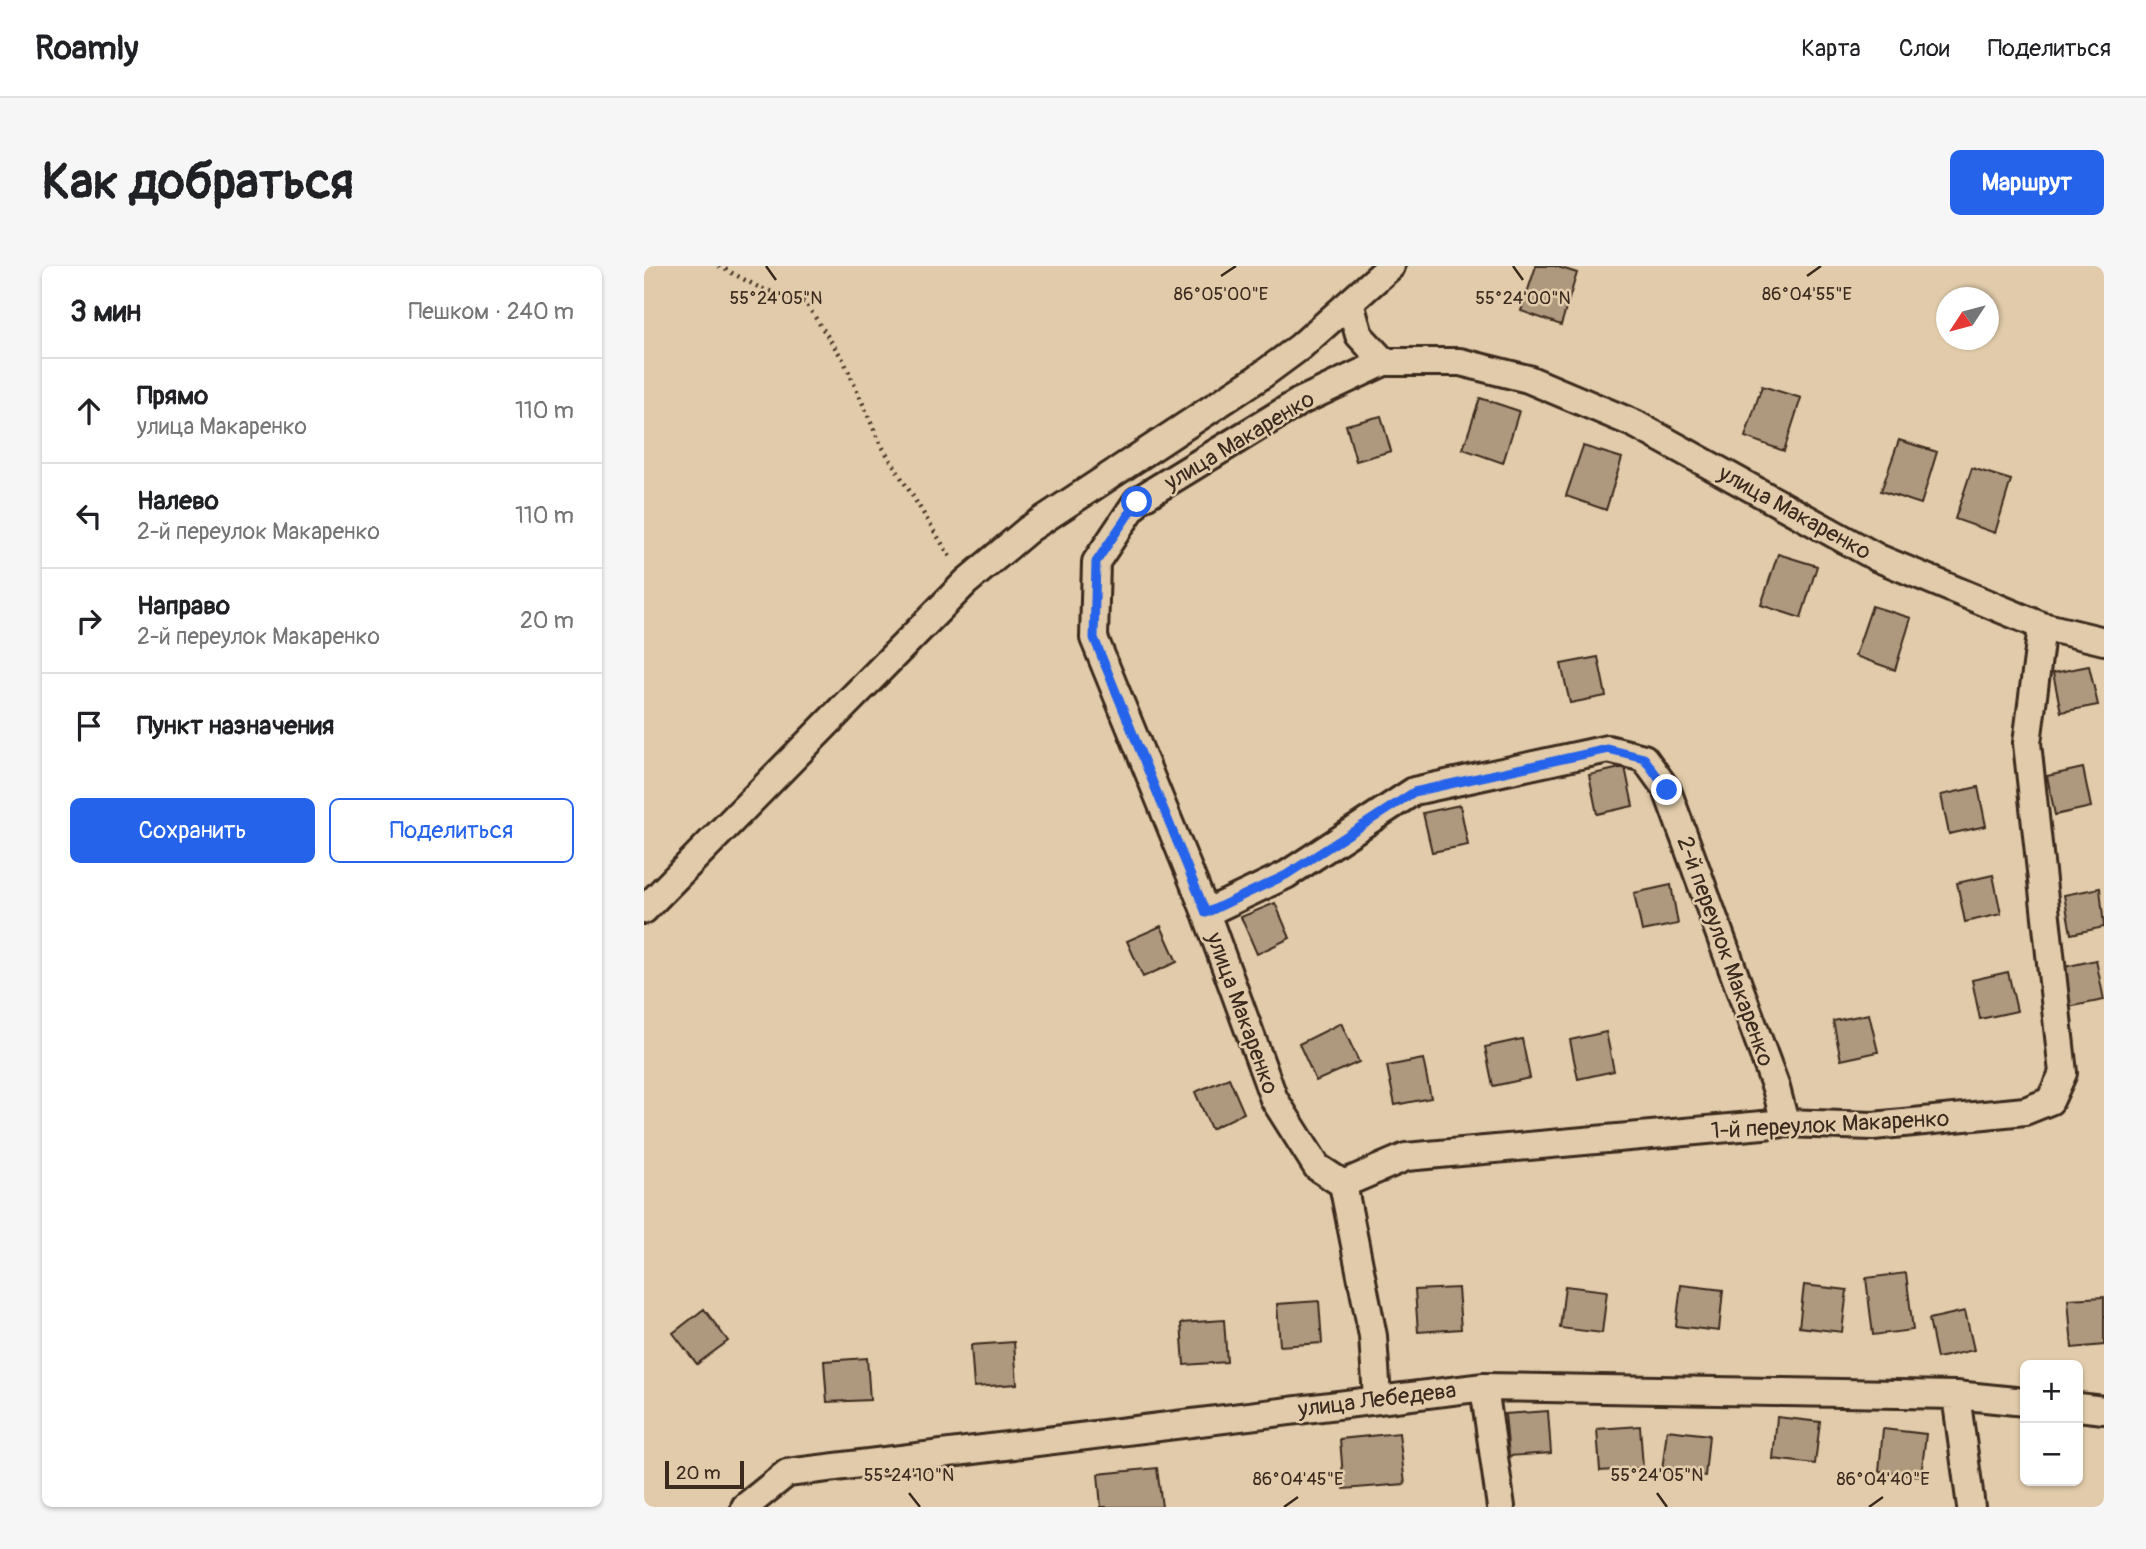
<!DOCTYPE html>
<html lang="ru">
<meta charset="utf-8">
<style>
body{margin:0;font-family:Pangolin,sans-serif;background:#f6f6f6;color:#202124}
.controls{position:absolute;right:21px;bottom:21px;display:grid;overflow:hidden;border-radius:10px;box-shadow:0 2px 5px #0004}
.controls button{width:63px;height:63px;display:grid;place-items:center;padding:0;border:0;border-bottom:2px solid #e0e0e0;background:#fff;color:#202124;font:35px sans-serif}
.compass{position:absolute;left:1292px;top:21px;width:63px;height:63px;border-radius:50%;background:#fff;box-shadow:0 2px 5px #0004;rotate:234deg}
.scale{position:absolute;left:21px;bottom:18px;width:79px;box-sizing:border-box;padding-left:7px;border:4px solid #3b2a1e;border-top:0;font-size:19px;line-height:24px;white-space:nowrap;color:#3b2a1e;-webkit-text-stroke:5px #e1cbaa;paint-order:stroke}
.stop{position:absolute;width:21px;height:21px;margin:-16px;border:5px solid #2563eb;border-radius:50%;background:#fff}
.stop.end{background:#2563eb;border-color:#fff;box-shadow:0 2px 7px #0008}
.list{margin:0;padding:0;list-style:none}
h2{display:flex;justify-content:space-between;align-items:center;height:91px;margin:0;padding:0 28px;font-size:30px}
h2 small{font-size:23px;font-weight:400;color:#757577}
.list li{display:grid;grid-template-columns:46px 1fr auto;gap:21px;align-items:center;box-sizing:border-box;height:105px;padding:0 28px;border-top:2px solid #e0e0e0}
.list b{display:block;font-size:26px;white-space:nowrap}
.list p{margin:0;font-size:23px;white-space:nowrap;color:#757577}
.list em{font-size:23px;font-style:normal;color:#757577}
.actions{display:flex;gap:14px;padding:21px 28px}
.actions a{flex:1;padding:16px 0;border:2px solid #2563eb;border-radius:10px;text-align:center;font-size:24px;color:#2563eb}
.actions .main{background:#2563eb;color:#fff}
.icon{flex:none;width:38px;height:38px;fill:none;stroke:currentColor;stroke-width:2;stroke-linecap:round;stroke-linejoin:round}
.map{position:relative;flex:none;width:1460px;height:1241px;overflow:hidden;border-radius:10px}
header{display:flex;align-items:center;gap:42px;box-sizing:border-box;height:98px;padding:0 35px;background:#fff;border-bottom:2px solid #e0e0e0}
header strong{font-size:33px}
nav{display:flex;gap:38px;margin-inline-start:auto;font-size:24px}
.intro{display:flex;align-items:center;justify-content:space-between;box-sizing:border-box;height:168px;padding:0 42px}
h1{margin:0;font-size:49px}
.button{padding:18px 32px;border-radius:10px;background:#2563eb;color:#fff;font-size:24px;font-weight:700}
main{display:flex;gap:42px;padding:0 42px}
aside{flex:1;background:#fff;border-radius:10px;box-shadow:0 2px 5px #0004}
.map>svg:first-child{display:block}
.building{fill:#ae997f;stroke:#3b2a1e;stroke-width:2}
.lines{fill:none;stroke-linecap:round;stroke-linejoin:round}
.minor-casing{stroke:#3b2a1e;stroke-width:32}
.path{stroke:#3b2a1e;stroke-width:4.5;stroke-dasharray:2 5;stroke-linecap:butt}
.minor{stroke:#e1cbaa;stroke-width:26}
.route{stroke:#2563eb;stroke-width:9}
.ticks{fill:none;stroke:#3b2a1e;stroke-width:2.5}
.labels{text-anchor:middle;stroke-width:5;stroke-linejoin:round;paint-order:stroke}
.street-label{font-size:23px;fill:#3b2a1e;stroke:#e1cbaa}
.ticks-label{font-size:18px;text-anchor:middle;fill:#3b2a1e;stroke:#e1cbaa;stroke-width:5;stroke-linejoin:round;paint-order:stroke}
</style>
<header>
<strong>Roamly</strong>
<nav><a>Карта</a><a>Слои</a><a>Поделиться</a></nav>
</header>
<div class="intro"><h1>Как добраться</h1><a class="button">Маршрут</a></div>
<main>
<aside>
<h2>3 мин<small>Пешком · 240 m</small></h2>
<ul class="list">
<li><svg class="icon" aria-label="ahead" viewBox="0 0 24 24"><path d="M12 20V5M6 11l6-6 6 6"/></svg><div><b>Прямо</b><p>улица Макаренко</p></div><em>110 m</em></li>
<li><svg class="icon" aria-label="left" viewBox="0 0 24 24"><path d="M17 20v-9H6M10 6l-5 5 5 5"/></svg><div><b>Налево</b><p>2-й переулок Макаренко</p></div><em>110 m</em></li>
<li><svg class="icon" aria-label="right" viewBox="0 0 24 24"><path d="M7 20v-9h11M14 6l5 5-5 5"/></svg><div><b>Направо</b><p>2-й переулок Макаренко</p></div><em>20 m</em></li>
<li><svg class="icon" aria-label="arrive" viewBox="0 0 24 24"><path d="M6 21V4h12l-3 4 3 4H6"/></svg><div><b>Пункт назначения</b></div></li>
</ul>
<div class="actions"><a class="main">Сохранить</a><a>Поделиться</a></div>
</aside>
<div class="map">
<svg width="1460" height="1241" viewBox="0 0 1460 1241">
<rect width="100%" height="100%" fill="#e1cbaa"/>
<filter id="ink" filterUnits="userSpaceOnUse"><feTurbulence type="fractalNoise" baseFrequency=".0143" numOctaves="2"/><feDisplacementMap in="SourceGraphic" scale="14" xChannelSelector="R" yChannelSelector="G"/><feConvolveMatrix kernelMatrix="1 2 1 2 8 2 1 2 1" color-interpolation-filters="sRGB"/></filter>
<g filter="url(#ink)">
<path class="building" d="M892,0H911L933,7L917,59L877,45Z
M1118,120L1157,132L1140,185L1101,171Z
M836,132L875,145L859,197L819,183Z
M737,150L747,185L712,195L702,159Z
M1255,174L1293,186L1277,238L1237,225Z
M939,180L978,192L962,244L922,230Z
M1328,202L1367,214L1351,267L1311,253Z
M1134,288L1173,300L1157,352L1117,339Z
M1228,340L1267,352L1251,404L1211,390Z
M954,391L962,430L926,437L917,398Z
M1445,400L1454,439L1417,446L1409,407Z
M981,501L989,540L953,548L945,509Z
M1439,502L1447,541L1411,549L1403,510Z
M1334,521L1342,560L1305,568L1297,529Z
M816,539L824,579L788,586L779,547Z
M1349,609L1357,648L1321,656L1313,617Z
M1027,619L1034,658L998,665L990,627Z
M1456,622L1460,661L1427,668L1420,629Z
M631,637L646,672L613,688L597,651Z
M517,660L533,696L499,711L483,675Z
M1452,694L1460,734L1424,741L1416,702Z
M1364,706L1373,745L1336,753L1328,714Z
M1225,748L1234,786L1197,794L1189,755Z
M697,757L715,796L672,815L655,778Z
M962,766L970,805L934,813L926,774Z
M878,773L886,812L849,820L841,781Z
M779,793L787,832L751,839L743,800Z
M585,812L600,847L567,863L551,826Z
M1262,1007L1269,1064L1229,1069L1222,1012Z
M1037,1019L1079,1024L1075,1065L1032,1060Z
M1160,1019L1203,1024L1198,1066L1155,1061Z
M921,1020L963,1025L958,1067L916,1062Z
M814,1022L817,1063L774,1066L771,1024Z
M1460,1031V1079L1428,1082L1424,1033Z
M675,1035L678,1077L636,1080L633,1038Z
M60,1043L84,1075L53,1098L29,1067Z
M1321,1045L1330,1084L1293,1092L1285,1053Z
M580,1054L583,1096L540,1099L537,1057Z
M370,1076L373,1118L330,1121L327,1079Z
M223,1092L226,1134L183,1136L180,1095Z
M904,1145L907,1187L865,1190L861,1148Z
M1133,1151L1176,1156L1171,1198L1129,1193Z
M996,1160L999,1202L956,1205L953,1163Z
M1239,1163L1282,1168L1277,1210L1235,1205Z
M1023,1164L1065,1169L1061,1210L1018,1205Z
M755,1167L761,1218L700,1223L696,1173Z
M513,1202L518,1241H457L454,1208Z"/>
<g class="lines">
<g class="minor-casing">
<path id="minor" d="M706,37L715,69L740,96
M0,644L322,316L385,263L614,112L656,81L747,0
M562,647L642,609L770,525L964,483L1000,492L1023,524L1132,822L1141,857
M699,918L762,891L1141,857L1229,860L1381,845L1406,835L1419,807L1383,477L1398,360
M840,1121L857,1241
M1312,1129L1327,1241
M733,1132L729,1070L699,918L673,901L630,833L562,647L450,372L452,296L493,235L655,136L740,96H816L884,113L991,158L1234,292L1398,360L1460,375
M1434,1141L1460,1144
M101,1241L143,1207L840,1121L1312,1129L1381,1136"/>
</g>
<path class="path" d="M75,0L116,22L161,36L200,95L236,177L308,294"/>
<use href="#minor" class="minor"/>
</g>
</g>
<g class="lines" filter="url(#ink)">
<path class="route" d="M493,236L452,296L450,372L562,647L642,609L770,526L964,483L1000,492L1023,524"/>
</g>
<path class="ticks" d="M122,0L132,14M869,0L879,14M577,10L592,0M1163,10L1177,0M265,1227L276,1241M1013,1227L1023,1241M640,1241L654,1231M1225,1241L1239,1231"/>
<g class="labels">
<g class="street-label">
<text transform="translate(595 174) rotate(-31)" y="8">улица Макаренко</text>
<text transform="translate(1151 246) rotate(29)" y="8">улица Макаренко</text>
<text transform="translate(1082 685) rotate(70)" y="8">2-й переулок Макаренко</text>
<text transform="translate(599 747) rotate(70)" y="8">улица Макаренко</text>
<text transform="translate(1186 858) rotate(-3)" y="8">1-й переулок Макаренко</text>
<text transform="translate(733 1133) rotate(-7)" y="8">улица Лебедева</text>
</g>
</g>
<g class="ticks-label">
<text x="577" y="34">86°05'00"E</text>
<text x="1163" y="34">86°04'55"E</text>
<text x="132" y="38">55°24'05"N</text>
<text x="879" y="38">55°24'00"N</text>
<text x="265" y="1215">55°24'10"N</text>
<text x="1013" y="1215">55°24'05"N</text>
<text x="654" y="1219">86°04'45"E</text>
<text x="1239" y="1219">86°04'40"E</text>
</g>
</svg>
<div class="controls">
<button>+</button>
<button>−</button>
</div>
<svg class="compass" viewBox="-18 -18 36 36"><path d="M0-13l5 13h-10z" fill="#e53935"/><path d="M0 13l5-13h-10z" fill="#757577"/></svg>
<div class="scale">20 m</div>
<div class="stop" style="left:493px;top:236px"></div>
<div class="stop end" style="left:1023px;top:524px"></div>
</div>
</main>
